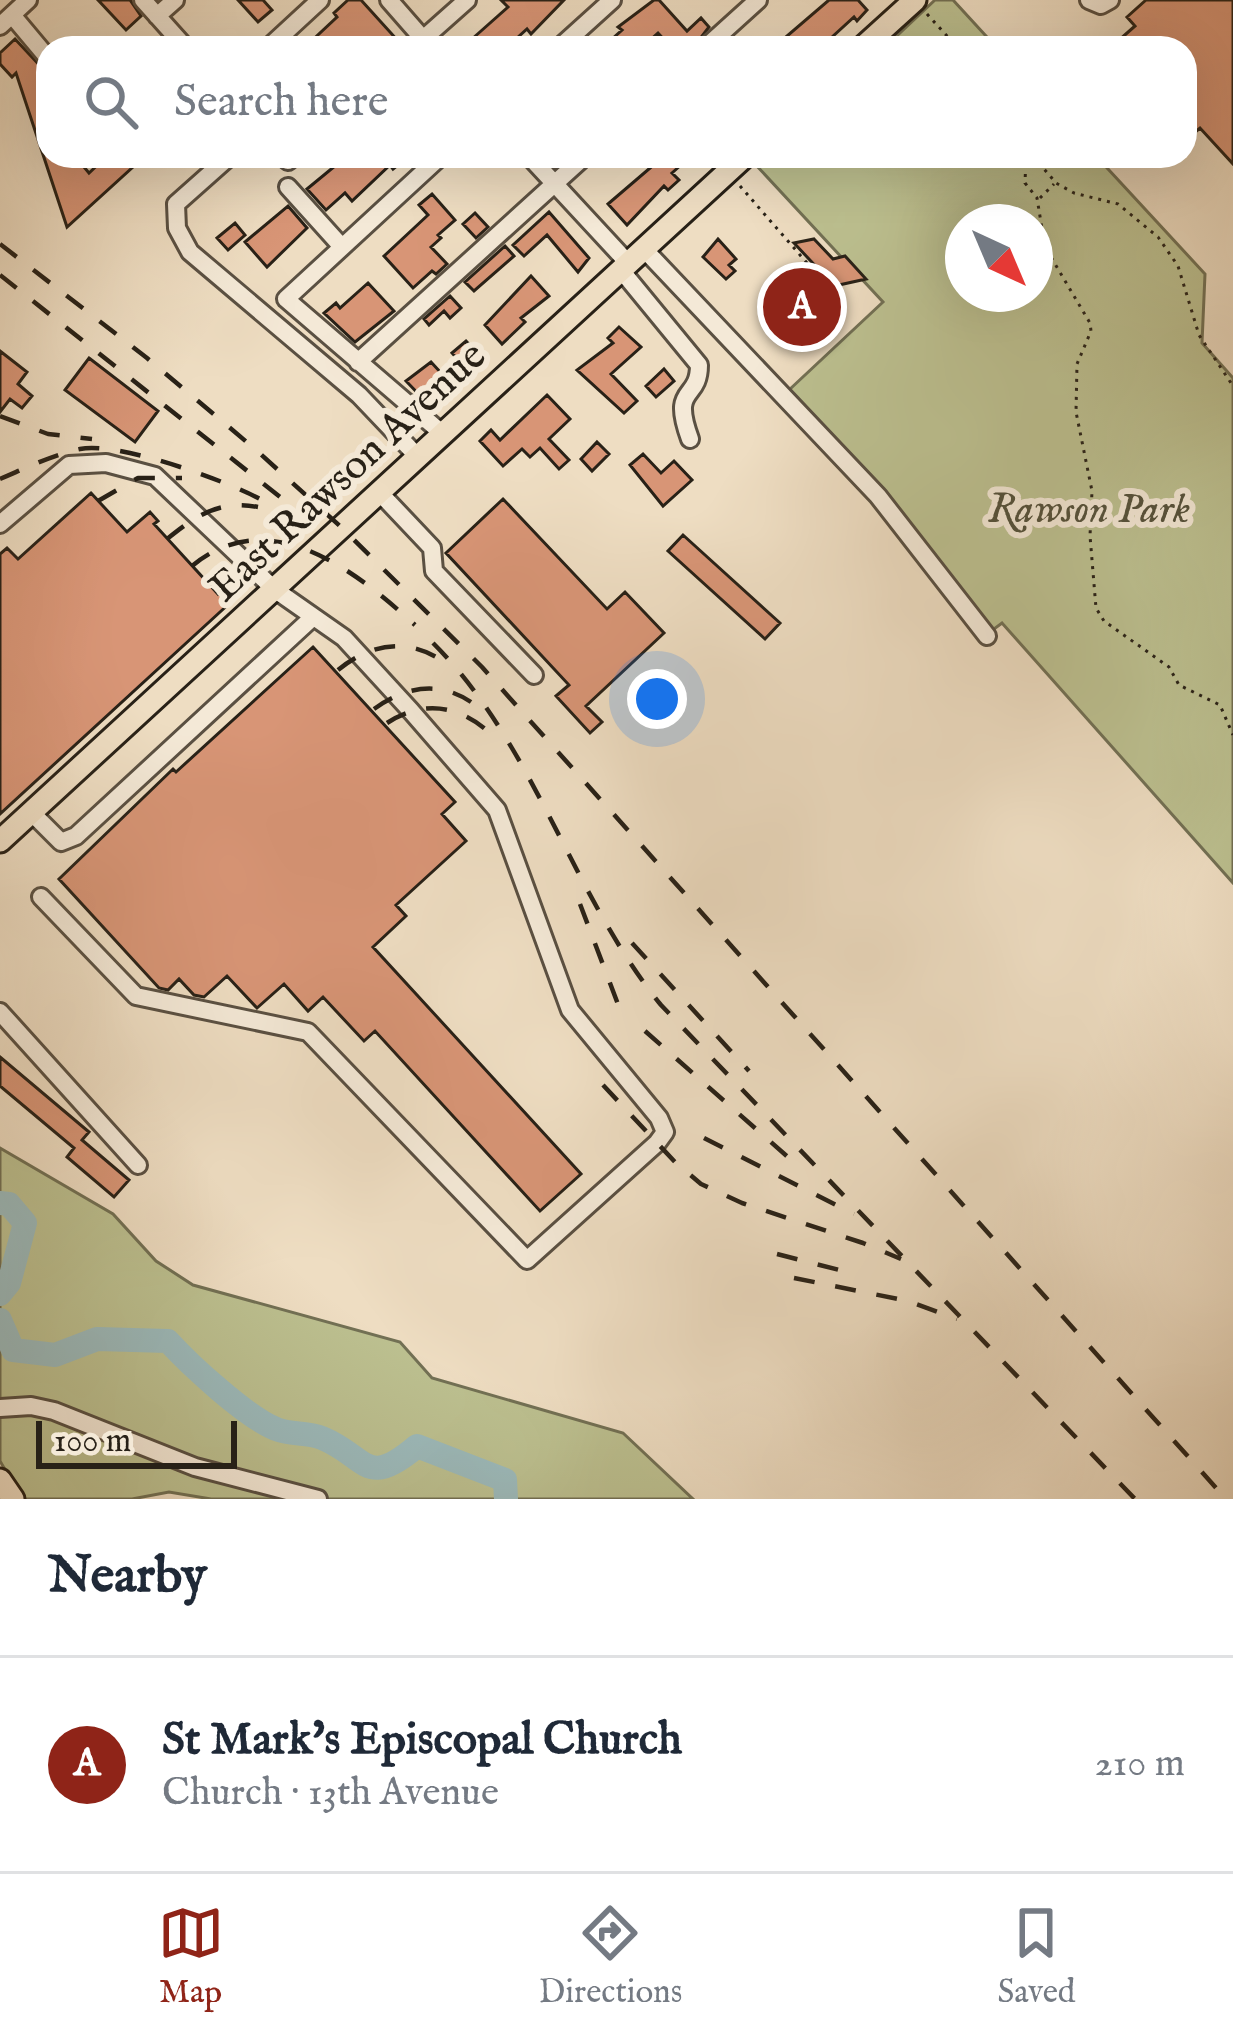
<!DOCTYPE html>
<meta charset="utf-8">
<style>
body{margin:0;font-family:"IM FELL English",serif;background:#f6f6f7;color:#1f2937}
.compass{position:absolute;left:945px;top:204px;width:108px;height:108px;border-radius:50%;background:#fff;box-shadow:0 12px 48px #0002;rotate:136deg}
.scale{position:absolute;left:36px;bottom:30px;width:201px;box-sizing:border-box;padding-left:12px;border:6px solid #282117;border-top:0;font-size:33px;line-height:42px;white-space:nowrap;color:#282117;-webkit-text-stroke:9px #f4e9d7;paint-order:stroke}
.you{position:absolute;left:657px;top:699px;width:42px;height:42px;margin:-30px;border:9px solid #fff;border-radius:50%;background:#1a73e8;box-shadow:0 0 0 18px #1a73e833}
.badge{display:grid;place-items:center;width:78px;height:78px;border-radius:50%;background:#8f2418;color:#fff;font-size:39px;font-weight:700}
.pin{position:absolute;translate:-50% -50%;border:6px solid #fff;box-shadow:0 3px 12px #0006}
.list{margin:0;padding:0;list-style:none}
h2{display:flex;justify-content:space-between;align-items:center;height:156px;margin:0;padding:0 48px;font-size:51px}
h2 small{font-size:39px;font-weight:400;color:#747a83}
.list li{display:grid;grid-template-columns:78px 1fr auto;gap:36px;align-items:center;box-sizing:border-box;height:216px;padding:0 48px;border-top:3px solid #e0e1e3}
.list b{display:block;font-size:45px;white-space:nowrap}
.list p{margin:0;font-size:39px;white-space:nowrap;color:#747a83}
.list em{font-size:39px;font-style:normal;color:#747a83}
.icon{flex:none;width:66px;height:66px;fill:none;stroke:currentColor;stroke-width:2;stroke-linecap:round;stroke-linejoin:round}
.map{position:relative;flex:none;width:1233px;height:1499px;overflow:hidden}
.search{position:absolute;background:#fff;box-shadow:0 12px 48px #0002;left:36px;right:36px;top:36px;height:132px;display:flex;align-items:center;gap:30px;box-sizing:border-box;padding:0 42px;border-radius:36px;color:#747a83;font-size:45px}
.sheet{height:372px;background:#fff}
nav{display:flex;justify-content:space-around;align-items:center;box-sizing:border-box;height:168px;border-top:3px solid #e0e1e3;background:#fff;font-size:33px;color:#747a83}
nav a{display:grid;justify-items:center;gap:6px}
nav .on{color:#8f2418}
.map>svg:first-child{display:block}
.green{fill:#bcc090;stroke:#727054;stroke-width:3;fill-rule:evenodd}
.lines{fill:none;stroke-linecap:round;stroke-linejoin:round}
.river{stroke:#9cbabb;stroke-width:24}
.building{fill:#d89576;stroke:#282117;stroke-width:3}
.minor-casing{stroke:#5a5042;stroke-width:22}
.major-casing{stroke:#282117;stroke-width:27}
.path{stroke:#282117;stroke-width:3;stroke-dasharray:3 6;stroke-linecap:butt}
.minor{stroke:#f4e9d7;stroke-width:16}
.major{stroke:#eeddc2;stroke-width:21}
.rail{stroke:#282117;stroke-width:4.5;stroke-dasharray:21 21;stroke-linecap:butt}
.labels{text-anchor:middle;stroke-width:12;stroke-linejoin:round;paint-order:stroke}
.street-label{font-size:42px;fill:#282117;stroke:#f4e9d7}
.park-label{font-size:42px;font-style:italic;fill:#54513b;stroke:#f4e9d7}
</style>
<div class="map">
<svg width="1233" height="1499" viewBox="0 0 1233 1499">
<rect width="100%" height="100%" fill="#eeddc2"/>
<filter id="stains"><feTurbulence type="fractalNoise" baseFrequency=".00167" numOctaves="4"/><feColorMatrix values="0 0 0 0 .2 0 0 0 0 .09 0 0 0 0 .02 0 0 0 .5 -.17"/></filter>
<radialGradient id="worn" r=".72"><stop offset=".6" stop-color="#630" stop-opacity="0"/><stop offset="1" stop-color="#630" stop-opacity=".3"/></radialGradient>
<path class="green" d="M935,0H953L997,48H884Z
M766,156H1096L1205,274L1202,343L1233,378V883L1002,623L990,632L885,494L789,390L883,302L756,165ZM963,222H1035V294H963Z
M0,1148L113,1214L156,1261L193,1285L400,1342L432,1378L623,1433L693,1499H211L169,1492L132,1499H22L0,1461Z"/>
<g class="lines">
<path class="river" d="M0,1203L9,1204L25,1223L9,1283L0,1294
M0,1320L13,1350L55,1355L97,1339L168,1341C190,1365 246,1417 276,1429C290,1435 308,1432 322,1438C368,1457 365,1490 417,1446L505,1480L506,1499"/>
</g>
<path class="building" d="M98,0H130L141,16L126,30Z
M238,0H263L272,10L258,22Z
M348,0H361L400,43L394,48H361L354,40L346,48H304L337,17L334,13Z
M501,0H564L531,34L527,29L506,48H480L472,39L508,7Z
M654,0H659L687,31L701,18L709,27L693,48H672L658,33L641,48H602L622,30L618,27Z
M829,0H858L867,10L857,21L854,17L820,48H773Z
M1146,0H1233V164L1200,128L1193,134L1185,126V48H1110L1135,26L1127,17Z
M15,39L44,70L48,81V156H75L89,173L107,156H145L67,227L16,73L12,77L0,64V53Z
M347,156H409L393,169L390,165L352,201L345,193L326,210L307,189Z
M664,156H691L672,173L679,180L668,190L664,186L627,225L608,204Z
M432,194L455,220L438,235L441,238L431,247L447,264L436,274L432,271L413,288L384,256L428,215L419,205Z
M288,206L307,228L267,267L245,242Z
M549,212L589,258L578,272L547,235L524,256L513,245Z
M475,213L488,227L476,238L463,224Z
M235,223L245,235L228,250L217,238Z
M718,239L736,259L729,265L735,271L726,279L703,257Z
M814,239L833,259L845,256L866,279L839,285L841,321L799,310L804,297L794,298L802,277L822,273L794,243Z
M505,246L514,256L474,291L465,282Z
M531,276L549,296L521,318L525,322L502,344L485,325Z
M368,283L394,311L355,342L324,313L336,303L340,308Z
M450,296L461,308L450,318L444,311L429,325L424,319Z
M619,327L641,347L611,374L637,401L624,413L577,370L613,343L608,338Z
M466,341L483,359L469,372L452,353Z
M0,351L27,372L18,384L32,396L22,408L10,399L0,412Z
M89,358L158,411L135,442L65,390Z
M431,362L454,387L430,406L406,381Z
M664,369L674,381L656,397L646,386Z
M547,395L570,419L549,439L569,460L559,469L540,448L530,457L522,449L503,466L480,441L491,430L500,440Z
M597,442L609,454L592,471L581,459Z
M643,454L661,473L674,461L692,480L663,506L630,465Z
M91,493L127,532L150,512L158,521L154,524L218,594L222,590L232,601L0,814V554L7,548L18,559Z
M503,499L607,609L625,592L664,633L586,706L602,722L590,733L556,696L569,685L446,553Z
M683,535L780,623L765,639L668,551Z
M313,647L455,802L442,814L466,841L396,905L406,916L373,947L581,1174L540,1211L375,1031L364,1041L323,997L308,1011L284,984L257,1008L227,976L204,997L194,995L179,979L168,990L159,988L59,879L173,769L176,772Z
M0,1057L89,1132L82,1140L129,1180L114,1197L67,1157L74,1148L0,1086Z"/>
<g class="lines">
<g class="minor-casing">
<path id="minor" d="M143,0L186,48
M389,0L431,48
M1089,0L1101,5L1110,0
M12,15L48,58
M157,16L175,0
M0,26L28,0
M268,48L320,0
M413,48L467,0
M559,48L612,0
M705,48L758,0
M230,156L176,204L177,228L190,252L359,395L418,457
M283,156L288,161L294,156
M441,156L286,299L443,434
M529,156L628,263
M288,187L342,247
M644,249L878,496L987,636
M621,270L699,365C699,402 670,384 690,439
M358,362L585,156
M379,492L432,548L434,571L534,675
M0,524L69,465L106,463L155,476L274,589L344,638L411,711L497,810L570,1010L659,1118L665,1132L657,1143L527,1260L308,1032L136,996L41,897
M31,812L61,842L76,836L312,618
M0,1012L138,1165
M0,1408L31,1406L54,1411L195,1467L318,1499"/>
</g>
<g class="major-casing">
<path id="major" d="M862,48L915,0
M0,841L745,156
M0,1480L13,1499"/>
</g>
<path class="path" d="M927,14L958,48
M1026,156L1025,183L1037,198L1045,247L1090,323L1091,331L1077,364L1076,412L1092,491L1090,536L1096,608L1104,621L1169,667L1179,685L1220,705L1233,735
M1033,156L1056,183L1074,193L1118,204L1158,237L1178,266L1199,335L1233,386
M740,186L814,271
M1040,198L1054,184"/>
<use href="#minor" class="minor"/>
<use href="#major" class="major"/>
<path class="rail" d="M0,244L147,358L255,449L341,527L482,667L1226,1499
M0,275L313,523
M0,416L48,434L92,439
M0,479C26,468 52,455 80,449C118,441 227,481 262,500
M98,501L138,478H182
M167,539C197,515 219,500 258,507
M192,566C269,502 356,571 415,625
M433,643C535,745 571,894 661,1005L1135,1499
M338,670C371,643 408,637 444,662
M374,709C405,687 438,680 471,702
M387,723C425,698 464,706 495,738
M580,904L624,1020
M632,943L749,1071
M645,1031L798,1166
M603,1085L675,1162L701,1184L742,1203L863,1243L901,1259
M704,1138L854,1214
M777,1254L847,1272
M794,1278L908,1301L957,1319"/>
</g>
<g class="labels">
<g class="street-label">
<text transform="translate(346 470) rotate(-43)" y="15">East Rawson Avenue</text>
</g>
<g class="park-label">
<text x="1089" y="522">Rawson Park</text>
</g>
</g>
<rect width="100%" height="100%" filter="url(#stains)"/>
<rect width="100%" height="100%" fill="url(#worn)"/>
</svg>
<svg class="compass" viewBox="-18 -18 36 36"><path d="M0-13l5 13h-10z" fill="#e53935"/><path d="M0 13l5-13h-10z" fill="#747a83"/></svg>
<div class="scale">100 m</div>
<div class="you"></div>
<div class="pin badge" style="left:802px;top:307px">A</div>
<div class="search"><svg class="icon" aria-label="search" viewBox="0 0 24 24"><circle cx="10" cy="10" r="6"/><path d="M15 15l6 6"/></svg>Search here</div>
</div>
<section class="sheet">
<h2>Nearby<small></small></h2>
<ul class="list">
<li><span class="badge">A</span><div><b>St Mark's Episcopal Church</b><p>Church · 13th Avenue</p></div><em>210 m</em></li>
</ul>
</section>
<nav>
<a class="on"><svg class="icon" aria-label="map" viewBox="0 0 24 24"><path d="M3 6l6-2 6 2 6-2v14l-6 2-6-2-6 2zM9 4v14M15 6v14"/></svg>Map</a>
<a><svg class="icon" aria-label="directions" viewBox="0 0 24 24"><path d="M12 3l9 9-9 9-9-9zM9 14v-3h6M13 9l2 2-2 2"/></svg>Directions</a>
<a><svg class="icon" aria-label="saved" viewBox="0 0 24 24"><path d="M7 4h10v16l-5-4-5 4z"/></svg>Saved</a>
</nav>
